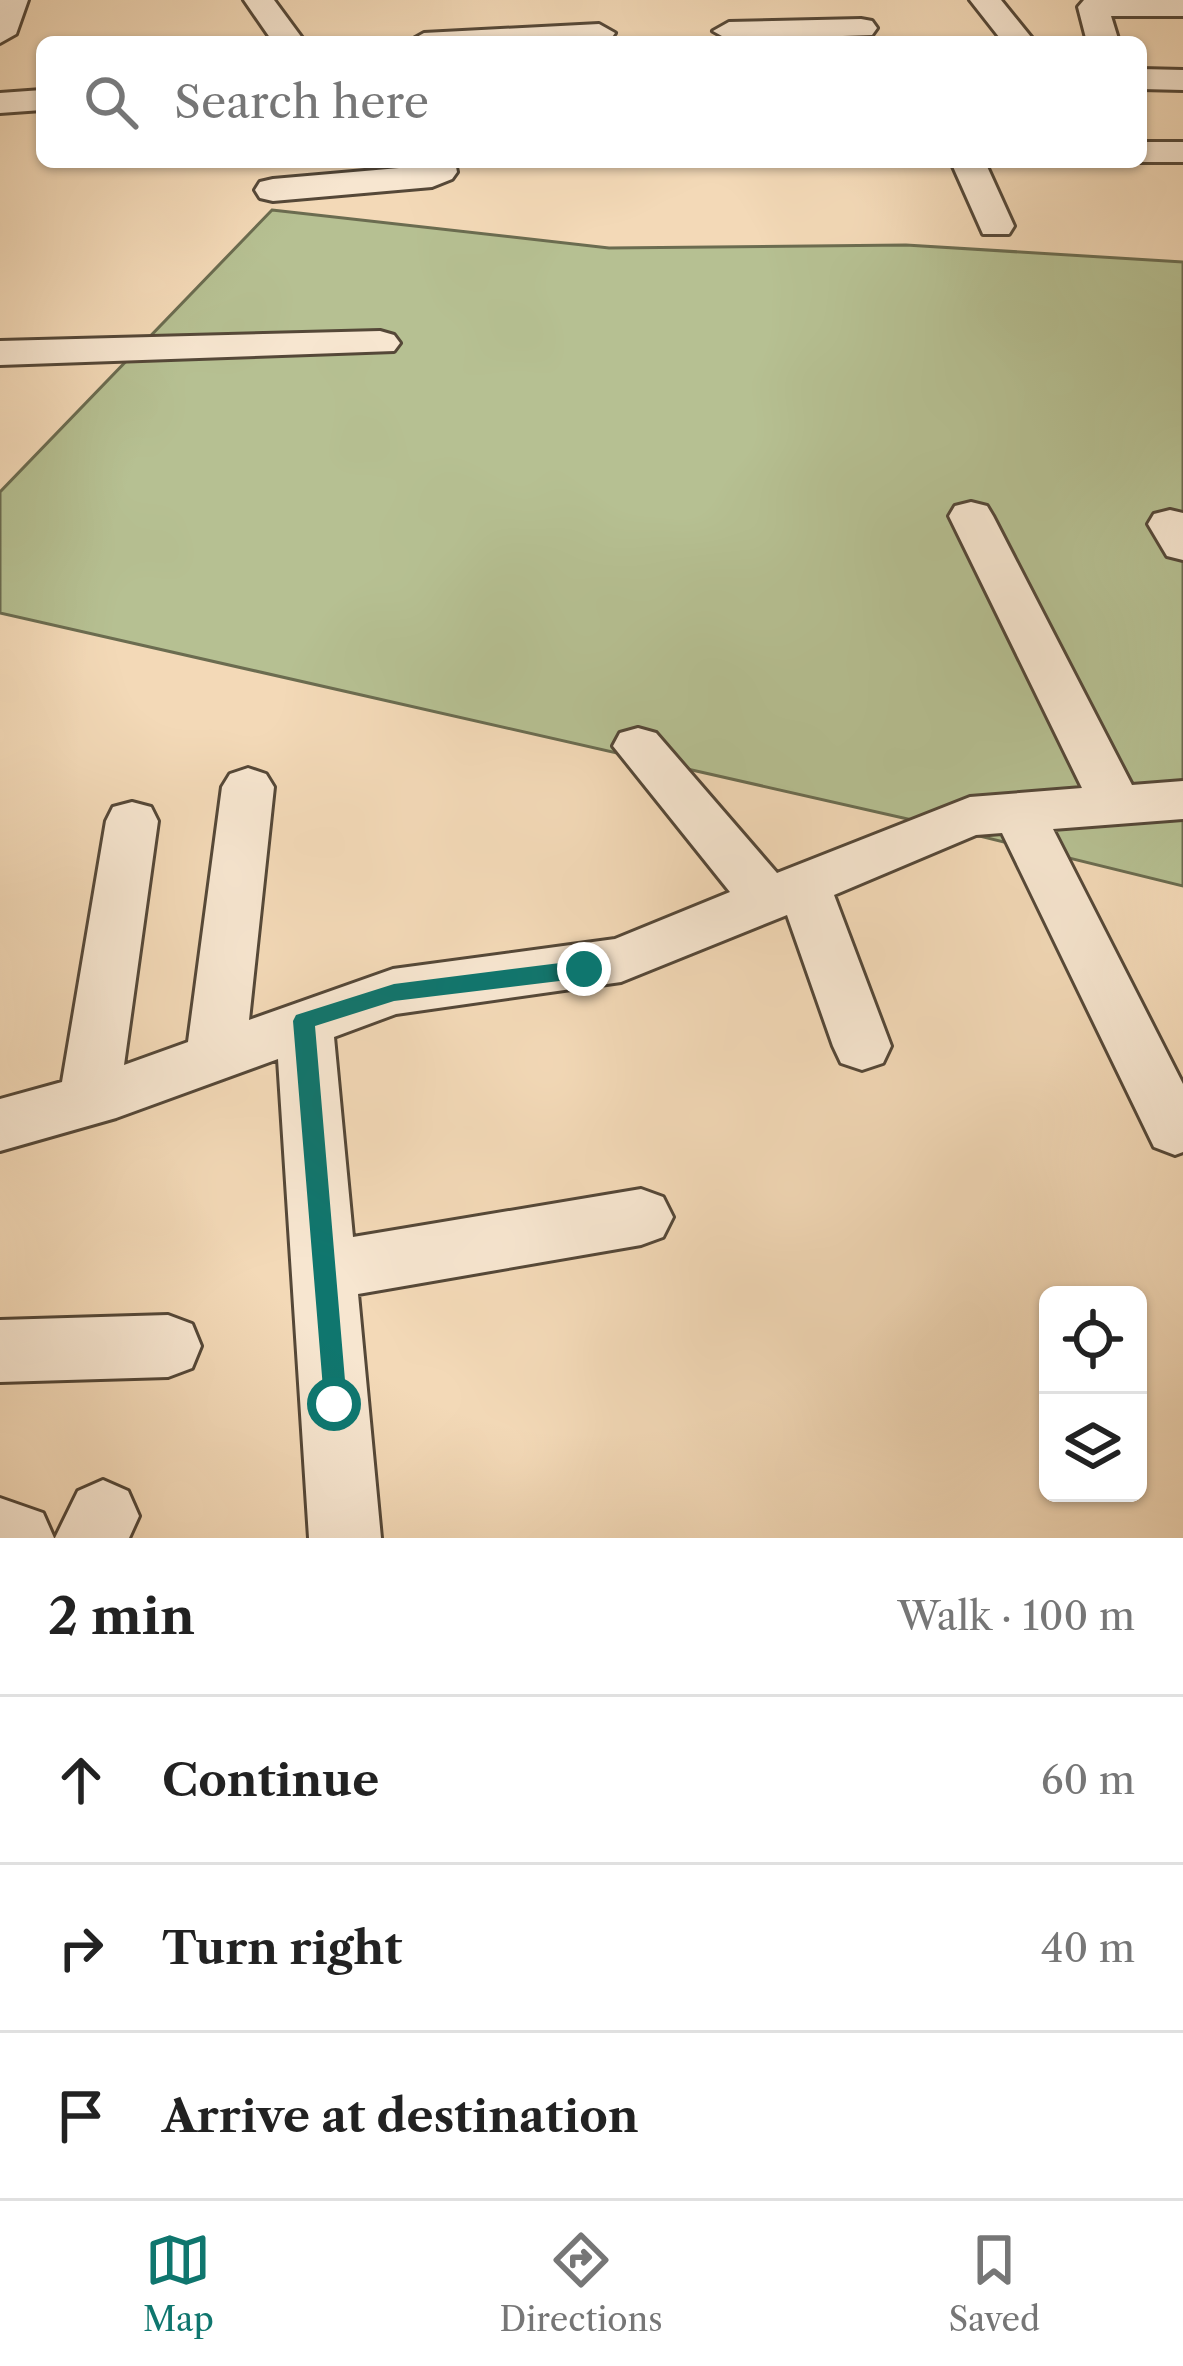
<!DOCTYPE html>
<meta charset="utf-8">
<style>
body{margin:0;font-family:"Libre Caslon Text",serif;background:#f6f6f6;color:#222}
.controls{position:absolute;right:36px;bottom:36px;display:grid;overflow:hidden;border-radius:18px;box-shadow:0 3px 9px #0004}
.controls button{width:108px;height:108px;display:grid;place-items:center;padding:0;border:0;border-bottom:3px solid #e0e0e0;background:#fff;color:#222;font:60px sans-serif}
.stop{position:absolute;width:36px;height:36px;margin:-27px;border:9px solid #0f766e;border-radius:50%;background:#fff}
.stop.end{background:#0f766e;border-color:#fff;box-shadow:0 3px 12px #0008}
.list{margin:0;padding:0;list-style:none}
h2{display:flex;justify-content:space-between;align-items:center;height:156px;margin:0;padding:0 48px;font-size:51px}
h2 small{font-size:39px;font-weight:400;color:#767676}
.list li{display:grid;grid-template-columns:78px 1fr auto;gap:36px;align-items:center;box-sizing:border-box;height:168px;padding:0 48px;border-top:3px solid #e0e0e0}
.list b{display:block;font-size:45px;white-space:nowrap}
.list em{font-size:39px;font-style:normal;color:#767676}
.icon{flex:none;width:66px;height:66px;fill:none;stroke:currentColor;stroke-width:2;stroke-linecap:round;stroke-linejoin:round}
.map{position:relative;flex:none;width:1183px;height:1538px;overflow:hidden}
.search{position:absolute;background:#fff;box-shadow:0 3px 9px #0004;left:36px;right:36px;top:36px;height:132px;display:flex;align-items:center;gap:30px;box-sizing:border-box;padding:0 42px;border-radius:18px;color:#767676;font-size:45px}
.sheet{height:660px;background:#fff}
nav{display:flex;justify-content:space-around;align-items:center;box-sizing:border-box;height:168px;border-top:3px solid #e0e0e0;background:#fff;font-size:33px;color:#767676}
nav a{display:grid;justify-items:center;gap:6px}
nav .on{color:#0f766e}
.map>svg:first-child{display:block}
.green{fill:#b6c092;stroke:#6b6c50;stroke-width:3}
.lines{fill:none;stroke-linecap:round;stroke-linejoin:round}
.street-casing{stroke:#554838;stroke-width:6}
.street{fill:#f7e6d0;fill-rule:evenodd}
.route{fill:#0f766e}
</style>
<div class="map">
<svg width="1183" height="1538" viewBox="0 0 1183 1538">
<rect width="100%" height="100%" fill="#f3d9b7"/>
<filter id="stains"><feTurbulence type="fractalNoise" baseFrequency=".00167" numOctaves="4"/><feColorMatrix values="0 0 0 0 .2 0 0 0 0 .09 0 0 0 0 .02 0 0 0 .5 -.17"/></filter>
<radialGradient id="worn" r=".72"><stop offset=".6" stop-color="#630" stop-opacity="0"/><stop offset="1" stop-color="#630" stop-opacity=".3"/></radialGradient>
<path class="green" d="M272,210L609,248L906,245L1183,262V886L943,827L0,613V492Z"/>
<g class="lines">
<g class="street-casing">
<path id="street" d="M0,0H28L16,34L0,43Z
M244,0H274L305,42H273Z
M970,0H1001L1035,42H1003Z
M1183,0V16H1111L1119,42H1087L1078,7L1084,0Z
M861,19L872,21L877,28L872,35L729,40L713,31L729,22Z
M599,24L615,33L610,40L408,42L424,33Z
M1141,69L1183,70V90L1141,89Z
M42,90V110L0,113V93Z
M1141,142H1183V162H1140Z
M421,162H455L457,172L452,179L432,187L273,201L260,198L255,190L260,182L273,179L422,166Z
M951,162H985L1014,226L1009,234H983Z
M380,331L394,335L400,343L394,351L0,365V341Z
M971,502L987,506L993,516L1132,785L1183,781V819L1053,829L1183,1084V1152L1175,1155L1154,1147L1002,833L976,835L834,895L891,1046L883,1063L862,1070L841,1063L833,1046L787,915L621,982L396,1014L334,1037L353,1237L641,1189L663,1197L673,1217L663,1237L641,1245L358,1294L381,1538H309L278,1059L116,1118L0,1151V1099L62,1082L106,821L113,807L132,802L151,807L158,821L124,1065L188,1042L222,787L230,774L248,768L266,774L274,787L249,1020L393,969L615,939L730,892L613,746L620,733L638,728L656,733L777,873L970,797L1082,788L949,516L955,506Z
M1170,510L1183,513V560L1167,556L1148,524L1154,514Z
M168,1315L192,1324L201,1346L192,1368L168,1377L0,1382V1320Z
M103,1480L128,1491L139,1516L129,1538H55L78,1491Z
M0,1498L43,1513L54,1538H0Z"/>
</g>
<use href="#street" class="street"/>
</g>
<path class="route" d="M584,960L595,969L584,978L394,1001L315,1026L347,1404L343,1413L334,1417L325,1413L293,1021L296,1015L394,984Z"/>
<rect width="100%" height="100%" filter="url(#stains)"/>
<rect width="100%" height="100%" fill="url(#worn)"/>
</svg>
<div class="controls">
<button><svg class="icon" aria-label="locate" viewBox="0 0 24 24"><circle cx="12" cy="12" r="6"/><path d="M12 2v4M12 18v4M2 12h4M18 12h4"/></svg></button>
<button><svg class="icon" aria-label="layers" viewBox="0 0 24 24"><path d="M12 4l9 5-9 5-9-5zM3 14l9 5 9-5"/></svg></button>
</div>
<div class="stop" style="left:334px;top:1404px"></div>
<div class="stop end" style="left:584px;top:969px"></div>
<div class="search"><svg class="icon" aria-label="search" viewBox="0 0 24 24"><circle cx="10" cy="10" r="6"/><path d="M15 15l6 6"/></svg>Search here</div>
</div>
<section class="sheet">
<h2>2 min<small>Walk · 100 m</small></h2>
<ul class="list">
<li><svg class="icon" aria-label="ahead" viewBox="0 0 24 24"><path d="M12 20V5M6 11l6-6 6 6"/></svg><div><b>Continue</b></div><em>60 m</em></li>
<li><svg class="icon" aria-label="right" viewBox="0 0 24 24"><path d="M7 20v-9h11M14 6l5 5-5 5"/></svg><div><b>Turn right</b></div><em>40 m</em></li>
<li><svg class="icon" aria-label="arrive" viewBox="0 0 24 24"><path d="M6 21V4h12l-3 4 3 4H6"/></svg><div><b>Arrive at destination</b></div></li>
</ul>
</section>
<nav>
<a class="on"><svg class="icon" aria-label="map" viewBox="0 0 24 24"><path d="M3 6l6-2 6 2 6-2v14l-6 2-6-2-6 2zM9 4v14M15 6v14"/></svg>Map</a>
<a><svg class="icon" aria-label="directions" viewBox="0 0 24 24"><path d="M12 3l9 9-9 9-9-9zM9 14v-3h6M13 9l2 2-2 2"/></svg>Directions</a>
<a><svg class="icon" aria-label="saved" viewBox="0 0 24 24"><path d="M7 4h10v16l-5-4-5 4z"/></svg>Saved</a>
</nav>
